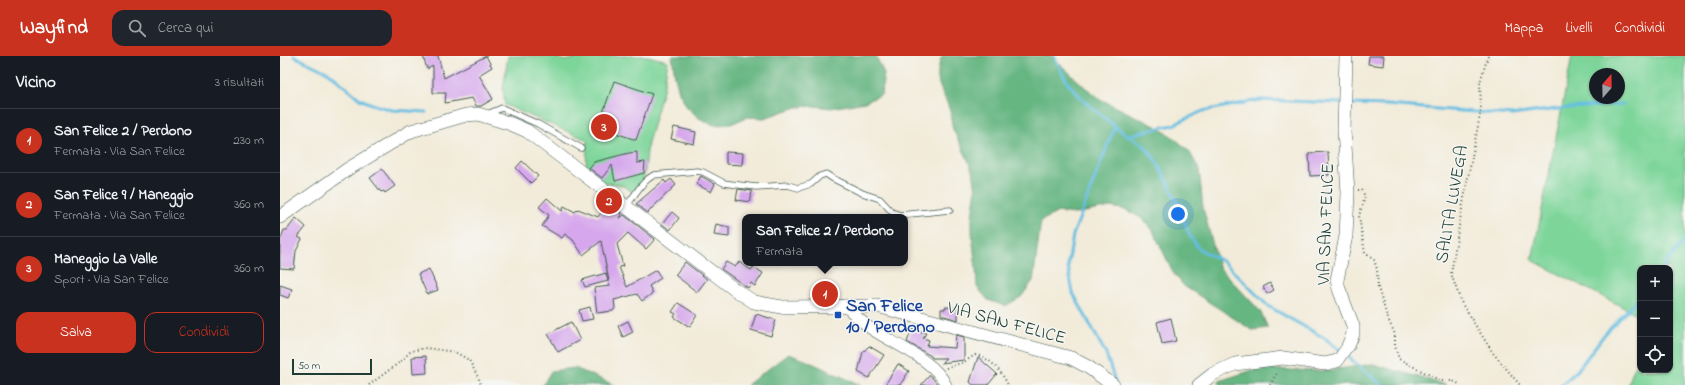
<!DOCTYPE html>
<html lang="it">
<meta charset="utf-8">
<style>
body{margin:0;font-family:"Indie Flower",sans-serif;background:#20242c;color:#f1f3f6}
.controls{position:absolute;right:12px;bottom:12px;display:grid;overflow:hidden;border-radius:8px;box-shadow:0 1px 3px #0004}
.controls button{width:36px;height:36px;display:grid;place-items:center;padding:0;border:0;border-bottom:1px solid #363941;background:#171b24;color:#f1f3f6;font:20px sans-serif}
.compass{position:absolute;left:1309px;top:12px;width:36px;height:36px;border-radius:50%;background:#171b24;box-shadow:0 1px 3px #0004;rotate:20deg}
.scale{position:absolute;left:12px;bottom:10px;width:80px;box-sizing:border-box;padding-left:4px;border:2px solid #1f3d34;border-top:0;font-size:11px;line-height:14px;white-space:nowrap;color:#1f3d34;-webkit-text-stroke:3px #f6f6f2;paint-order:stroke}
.you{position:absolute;left:898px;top:158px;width:14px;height:14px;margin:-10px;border:3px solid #fff;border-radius:50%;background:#1a73e8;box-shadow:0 0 0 6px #1a73e833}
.badge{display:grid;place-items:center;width:26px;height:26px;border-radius:50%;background:#c8321e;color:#fff;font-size:13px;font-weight:700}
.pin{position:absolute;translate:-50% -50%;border:2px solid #fff;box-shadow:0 1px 4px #0006}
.popup{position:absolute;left:462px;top:158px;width:166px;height:52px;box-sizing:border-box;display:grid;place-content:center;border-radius:8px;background:#171b24;filter:drop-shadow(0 1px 3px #0005);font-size:13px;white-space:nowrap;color:#9ea1a6}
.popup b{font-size:15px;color:#f1f3f6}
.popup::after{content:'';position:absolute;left:50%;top:100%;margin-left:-8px;border:8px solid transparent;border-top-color:#171b24}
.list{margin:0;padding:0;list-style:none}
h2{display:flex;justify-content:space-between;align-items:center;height:52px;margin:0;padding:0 16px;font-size:17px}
h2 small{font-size:13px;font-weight:400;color:#9ea1a6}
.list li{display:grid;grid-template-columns:26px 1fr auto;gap:12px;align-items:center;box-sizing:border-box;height:64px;padding:0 16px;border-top:1px solid #363941}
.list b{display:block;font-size:15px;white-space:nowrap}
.list p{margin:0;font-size:13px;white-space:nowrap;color:#9ea1a6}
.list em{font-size:13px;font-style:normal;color:#9ea1a6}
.actions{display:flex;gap:8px;padding:12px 16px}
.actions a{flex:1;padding:9px 0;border:1px solid #c8321e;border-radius:12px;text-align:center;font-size:14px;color:#c8321e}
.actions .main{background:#c8321e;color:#fff}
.icon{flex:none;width:22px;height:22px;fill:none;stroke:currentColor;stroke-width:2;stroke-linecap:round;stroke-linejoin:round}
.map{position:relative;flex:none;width:1405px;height:329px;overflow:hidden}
header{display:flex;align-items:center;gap:24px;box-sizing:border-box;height:56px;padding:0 20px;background:#c8321e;color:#fff}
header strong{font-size:19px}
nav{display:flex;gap:22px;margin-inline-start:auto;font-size:14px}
.search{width:280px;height:36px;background:#20242c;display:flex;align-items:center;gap:10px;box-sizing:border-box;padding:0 14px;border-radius:12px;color:#9ea1a6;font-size:15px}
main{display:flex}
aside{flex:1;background:#171b24}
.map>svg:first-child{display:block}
.green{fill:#7dd59a;stroke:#4e8967;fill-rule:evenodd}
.forest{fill:#66b682;stroke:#427a5b}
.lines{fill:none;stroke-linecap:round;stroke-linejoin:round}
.stream{stroke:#64bee2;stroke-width:3}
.building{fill:#d6a7ec}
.service-casing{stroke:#3f574d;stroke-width:7}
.minor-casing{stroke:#3f574d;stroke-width:12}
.tertiary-casing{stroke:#3f574d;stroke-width:14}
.path{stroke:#3f574d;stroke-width:2;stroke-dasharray:1 3;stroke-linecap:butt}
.service{stroke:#fff;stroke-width:5.5}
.minor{stroke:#fff;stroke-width:11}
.tertiary{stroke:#fff;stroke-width:13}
.transit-dot{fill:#1a4fb4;stroke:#f6f6f2;stroke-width:1.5}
.labels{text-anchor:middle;stroke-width:3;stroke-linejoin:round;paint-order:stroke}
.street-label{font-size:18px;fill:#1f3d34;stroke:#f6f6f2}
.transit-label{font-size:18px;font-weight:bold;fill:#164399;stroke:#f6f6f2;text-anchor:start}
</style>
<header>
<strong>Wayfind</strong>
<div class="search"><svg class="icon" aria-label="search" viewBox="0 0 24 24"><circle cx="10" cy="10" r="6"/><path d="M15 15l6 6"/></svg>Cerca qui</div>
<nav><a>Mappa</a><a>Livelli</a><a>Condividi</a></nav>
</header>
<main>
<aside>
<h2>Vicino<small>3 risultati</small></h2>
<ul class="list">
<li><span class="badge">1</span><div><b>San Felice 2 / Perdono</b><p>Fermata · Via San Felice</p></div><em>230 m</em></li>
<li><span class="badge">2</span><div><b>San Felice 9 / Maneggio</b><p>Fermata · Via San Felice</p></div><em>360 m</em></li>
<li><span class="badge">3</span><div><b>Maneggio La Valle</b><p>Sport · Via San Felice</p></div><em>360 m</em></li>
</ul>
<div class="actions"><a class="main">Salva</a><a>Condividi</a></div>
</aside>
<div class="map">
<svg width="1405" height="329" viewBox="0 0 1405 329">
<rect width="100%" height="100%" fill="#f6f6f2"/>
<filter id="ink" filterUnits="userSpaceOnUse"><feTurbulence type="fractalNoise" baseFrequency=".025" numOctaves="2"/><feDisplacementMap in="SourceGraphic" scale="8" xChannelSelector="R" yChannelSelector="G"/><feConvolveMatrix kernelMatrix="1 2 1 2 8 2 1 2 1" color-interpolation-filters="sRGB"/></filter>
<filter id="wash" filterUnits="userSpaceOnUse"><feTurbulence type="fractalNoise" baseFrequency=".012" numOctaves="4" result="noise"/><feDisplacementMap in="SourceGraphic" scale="16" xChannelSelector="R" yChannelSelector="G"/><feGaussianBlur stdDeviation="0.9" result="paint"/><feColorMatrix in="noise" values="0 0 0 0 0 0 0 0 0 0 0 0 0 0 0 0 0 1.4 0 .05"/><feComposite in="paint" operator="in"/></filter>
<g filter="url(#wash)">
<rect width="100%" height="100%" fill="#f2ebd9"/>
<path class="green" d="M228,0H273L285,5L303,0H368L388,5L383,34L368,87L364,122L355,138C344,130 338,126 325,128L306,114L307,84L225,49L223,33Z
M1292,0H1405V329H1348L1360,296V314H1390V212H1360V260L1252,204ZM1315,18H1339V42H1315Z"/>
<path class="forest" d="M392,0H596L604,18L601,39L585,46L551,52L534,50L517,51L484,62L467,61L451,68L434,69L419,62L407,51L399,36L395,20Z
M662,0H771L806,32L822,44L875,70L893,81L909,95L919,113L923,152L939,211L980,255L988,272L972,274L904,230L894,218L872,173L861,162L847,154L830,151L795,158L778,156L761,165L753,225L741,241L725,250L708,244L697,231C697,208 691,186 692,163C692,152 697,138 695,127C692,107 681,91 673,73C671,67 672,61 670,55C662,31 652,27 662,0Z
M508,298L525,304L580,329H467Z
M1093,308L1166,329H940L939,325L976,313L1044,315Z
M295,312L332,328L334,329H263L271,315Z"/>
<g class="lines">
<path class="stream" d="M14,0L49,17L80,43L92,48L112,54L146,56
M774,0L787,26L804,45L841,75L865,90L876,105L890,130L910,180L919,193L944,206L988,250L1046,283L1102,329
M1068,48L1107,49L1232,59L1277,53L1343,48
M849,79L893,69L923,55L980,44L1062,47
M1382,212L1405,184
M835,325L826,298L793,237L788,210L793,179L835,70
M1281,329L1297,315L1324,279L1360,241"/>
</g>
<g id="blocks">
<path class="building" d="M143,0H158L164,22L206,0L212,11L199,19L213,43L201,50H196L192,42L165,47L166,37H153V10L147,13Z
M1089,0H1104L1103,10L1088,8Z
M334,25L372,38L356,84L318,71Z
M394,71L416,76L414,88L391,83Z
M357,96V107L365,106L364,117L335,125L332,109L322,122L309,112L314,106L349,97Z
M446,96L463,97L462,109L446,108Z
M1048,96L1049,119L1030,120L1029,97Z
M242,105L258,120L251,127L236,112Z
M102,113L115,130L105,137L104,135L101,136L90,122Z
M421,120L435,128L431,136L416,128Z
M391,123L396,129L372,152L368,157L356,148L384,124L386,127Z
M458,133L472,135L470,146L456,144Z
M267,142L282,155L284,150L295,156L298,153L318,161L327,149L334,151L342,158L339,163L344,159L375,183L366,193L348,177L337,188L343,210L339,211L347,231L376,214L381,222L369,230L373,237L362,245L357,238L334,244L335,252L333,255L317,257L314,232L330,230L321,185L303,199L293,184L285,178L282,182L262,170L269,159L259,151Z
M392,156L399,162L390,174L382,168Z
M16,162L26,171L18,181L22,183L16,195L14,213L0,212V185L4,174H7Z
M436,168L449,171V181L434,179Z
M405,206L427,223L417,236L395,219Z
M446,206L455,211L459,206L471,214L473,211L483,217L475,230L471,227L468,232L441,213Z
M149,213L158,234L147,238L138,218Z
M326,217L328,225L305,231L302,224Z
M990,227L994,234L987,238L983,231Z
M0,229L12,233L8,242L0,239Z
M398,247L417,259L410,271L394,261L396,258L392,256Z
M310,251L313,263L302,265L299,254Z
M665,251L678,252V264L661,259V253H665Z
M476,258L496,264L491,280L471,274Z
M891,262L896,285L882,288L877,266Z
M348,265L353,276L343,281L338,270Z
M291,266L300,284L278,296L268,278Z
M632,273L646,277L643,282L649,284L647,290L675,292L676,279L684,281V304L661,307L666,302H652L651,300L627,286Z
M589,290L604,299L589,322L578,316L583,296Z
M146,300L147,317L133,318L132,301Z
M698,301L717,318L708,329H693L690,326Z
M618,308L629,315L620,329H605Z
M650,319L658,329H641Z"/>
</g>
</g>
<g filter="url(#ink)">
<use href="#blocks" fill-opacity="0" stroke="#3f574d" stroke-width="1"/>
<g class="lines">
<g class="service-casing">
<path id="service" d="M205,59L222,52L258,68L301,92
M346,151C354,140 362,125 374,119L417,115L423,116L444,127L451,128L476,131L508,129L518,132L531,128L540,120L546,118L552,122L582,137L600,143L612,156L620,159L670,154"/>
</g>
<g class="minor-casing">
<path id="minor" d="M564,249C573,257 581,265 590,272C613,288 654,303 666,329
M1057,305L1068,290"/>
</g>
<g class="tertiary-casing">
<path id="tertiary" d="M1066,0L1064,74L1068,137L1066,180L1057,224L1059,233L1073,270V278L1068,290
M0,161L68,113L131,75L186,59L198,58L231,68L247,75L454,233L474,246L502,251L597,250L791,302L808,311L833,329
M919,329L933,318L955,308L1003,302L1045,308L1057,305"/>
</g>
<path class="path" d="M1208,0L1200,26L1201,54L1181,158L1171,218L1182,248L1213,297L1240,329
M1078,134H1082L1085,141L1079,160L1085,197L1094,204L1097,213L1098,232L1108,263L1115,278V290L1119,303L1161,325H1173L1181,329
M666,312L684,306L695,299C710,301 722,316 728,329
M89,329L120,306L131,295L146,292L175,296L189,304L199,323L201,329
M990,329L998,315"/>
<use href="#service" class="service"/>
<use href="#minor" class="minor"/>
<use href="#tertiary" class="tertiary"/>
</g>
</g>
<rect class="transit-dot" x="554" y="255" width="8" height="8" rx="2"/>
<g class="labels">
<g class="street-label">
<text transform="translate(1171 148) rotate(-80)" y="6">SALITA LUVEGA</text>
<text transform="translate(1045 168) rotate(-88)" y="6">VIA SAN FELICE</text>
<text transform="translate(727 266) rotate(15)" y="6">VIA SAN FELICE</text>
</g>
<g class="transit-label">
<text x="566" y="255">San Felice<tspan x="566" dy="21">10 / Perdono</tspan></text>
</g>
</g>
</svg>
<div class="controls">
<button>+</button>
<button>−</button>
<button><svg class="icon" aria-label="locate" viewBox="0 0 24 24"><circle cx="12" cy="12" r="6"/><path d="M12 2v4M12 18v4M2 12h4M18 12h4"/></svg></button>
</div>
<svg class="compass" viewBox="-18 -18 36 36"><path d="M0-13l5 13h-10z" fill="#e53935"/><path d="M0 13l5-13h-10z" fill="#9ea1a6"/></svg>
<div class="scale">50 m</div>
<div class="you"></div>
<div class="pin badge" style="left:545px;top:238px">1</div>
<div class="popup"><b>San Felice 2 / Perdono</b>Fermata</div>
<div class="pin badge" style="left:329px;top:145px">2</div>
<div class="pin badge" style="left:324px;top:71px">3</div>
</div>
</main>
